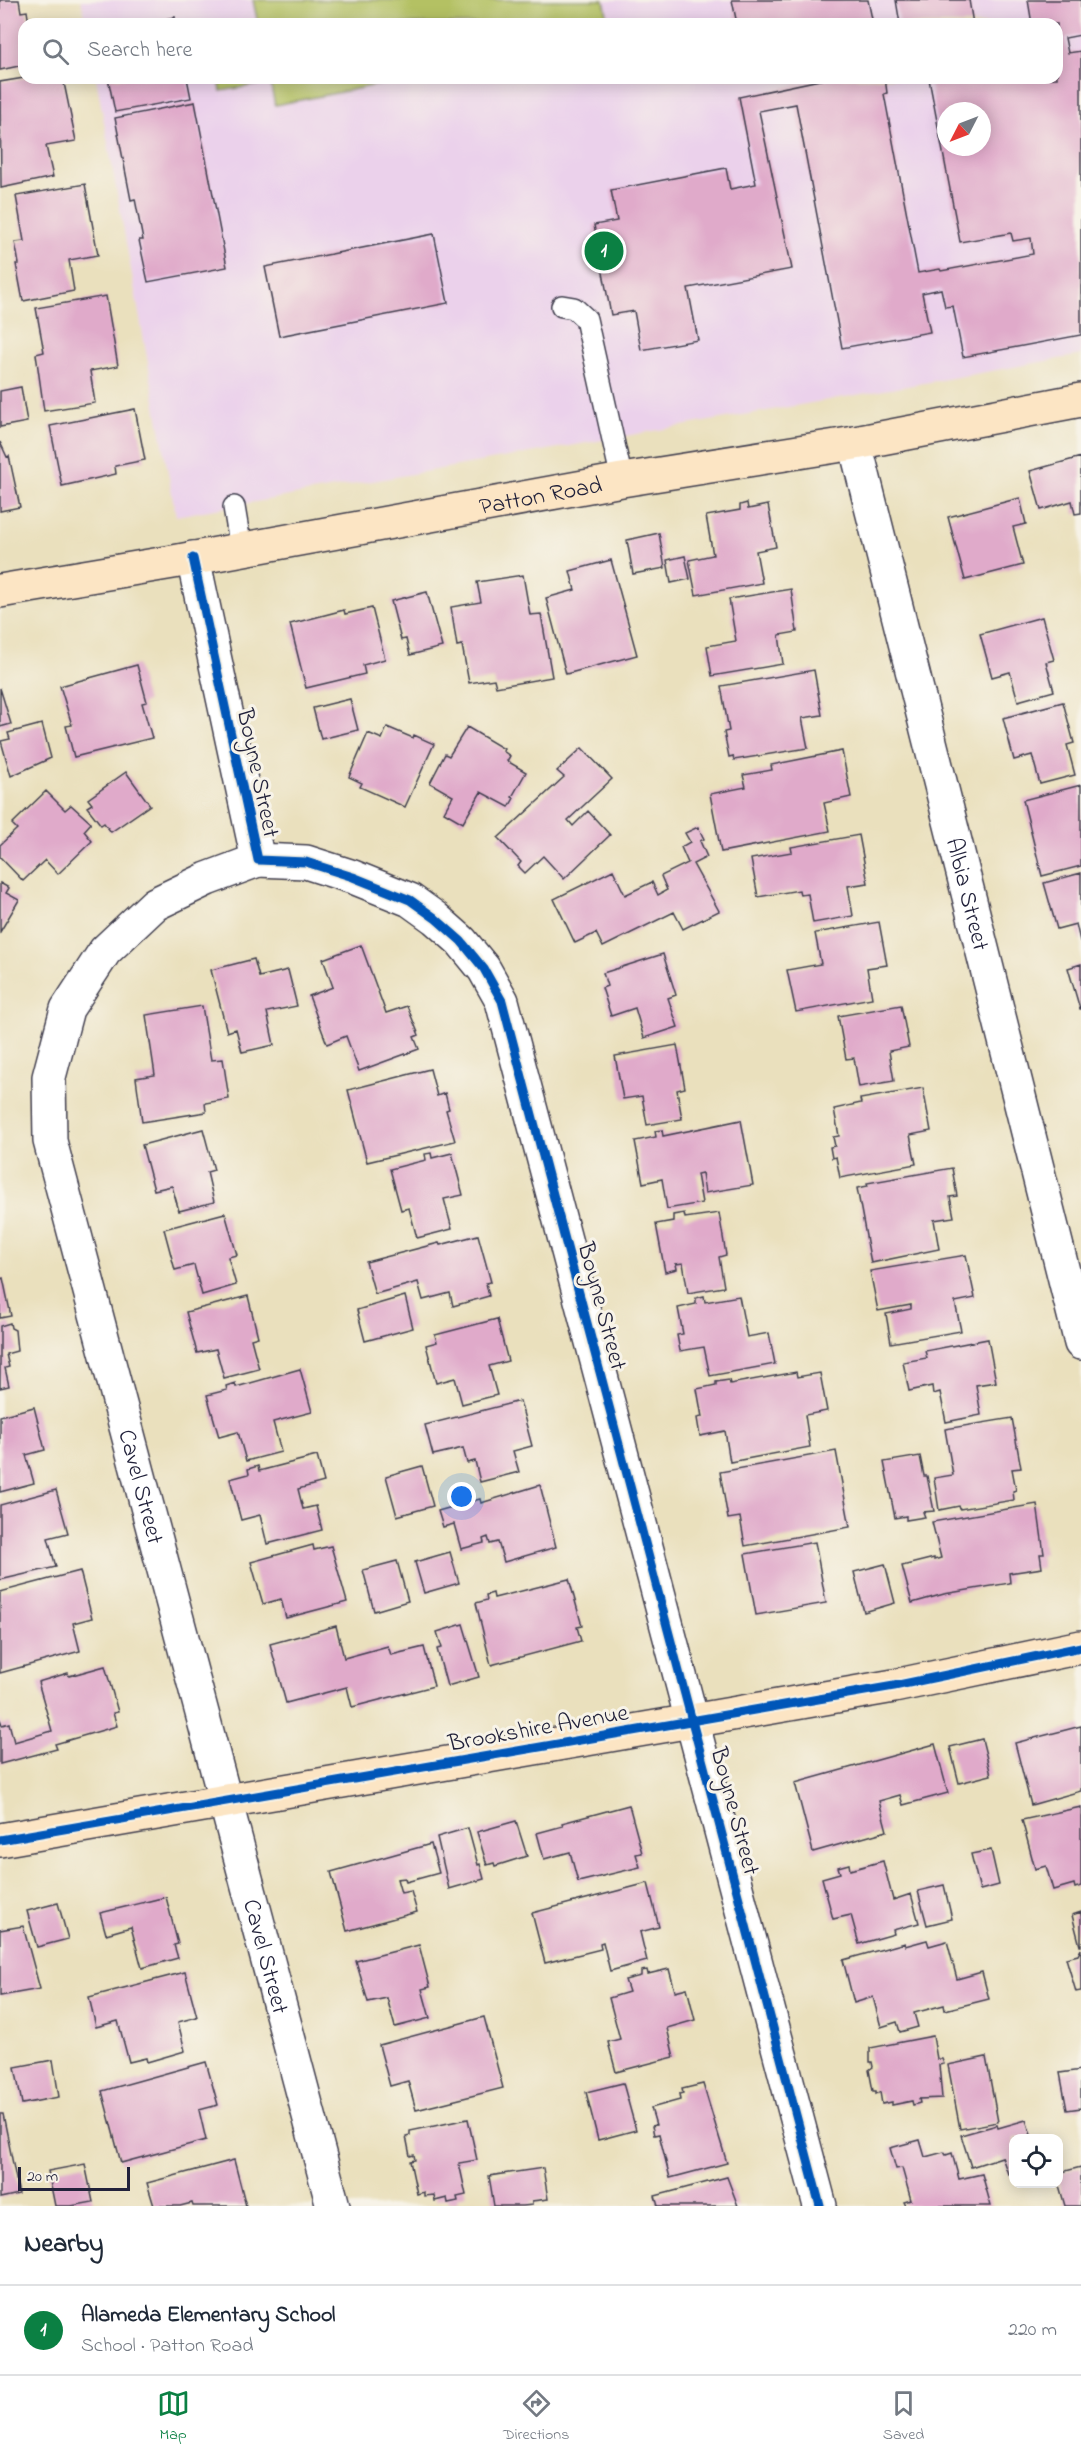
<!DOCTYPE html>
<meta charset="utf-8">
<style>
body{margin:0;font-family:"Indie Flower",sans-serif;background:#f2f2f3;color:#1f2937}
.controls{position:absolute;right:18px;bottom:18px;display:grid;overflow:hidden;border-radius:12px;box-shadow:0 3px 15px #0003}
.controls button{width:54px;height:54px;display:grid;place-items:center;padding:0;border:0;border-bottom:2px solid #e0e1e3;background:#fff;color:#1f2937;font:30px sans-serif}
.compass{position:absolute;left:937px;top:102px;width:54px;height:54px;border-radius:50%;background:#fff;box-shadow:0 3px 15px #0003;rotate:228deg}
.scale{position:absolute;left:18px;bottom:15px;width:112px;box-sizing:border-box;padding-left:6px;border:3px solid #22223b;border-top:0;font-size:16px;line-height:21px;white-space:nowrap;color:#22223b;-webkit-text-stroke:4px #f7f3e8;paint-order:stroke}
.you{position:absolute;left:462px;top:1497px;width:21px;height:21px;margin:-15px;border:4px solid #fff;border-radius:50%;background:#1a73e8;box-shadow:0 0 0 9px #1a73e833}
.badge{display:grid;place-items:center;width:39px;height:39px;border-radius:50%;background:#0b8043;color:#fff;font-size:20px;font-weight:700}
.pin{position:absolute;translate:-50% -50%;border:3px solid #fff;box-shadow:0 2px 6px #0006}
.list{margin:0;padding:0;list-style:none}
h2{display:flex;justify-content:space-between;align-items:center;height:78px;margin:0;padding:0 24px;font-size:26px}
h2 small{font-size:20px;font-weight:400;color:#747a83}
.list li{display:grid;grid-template-columns:39px 1fr auto;gap:18px;align-items:center;box-sizing:border-box;height:90px;padding:0 24px;border-top:2px solid #e0e1e3}
.list b{display:block;font-size:22px;white-space:nowrap}
.list p{margin:0;font-size:20px;white-space:nowrap;color:#747a83}
.list em{font-size:20px;font-style:normal;color:#747a83}
.icon{flex:none;width:33px;height:33px;fill:none;stroke:currentColor;stroke-width:2;stroke-linecap:round;stroke-linejoin:round}
.map{position:relative;flex:none;width:1081px;height:2206px;overflow:hidden}
.search{position:absolute;background:#fff;box-shadow:0 3px 15px #0003;left:18px;right:18px;top:18px;height:66px;display:flex;align-items:center;gap:15px;box-sizing:border-box;padding:0 21px;border-radius:18px;color:#747a83;font-size:22px}
.sheet{height:168px;background:#fff}
nav{display:flex;justify-content:space-around;align-items:center;box-sizing:border-box;height:84px;border-top:2px solid #e0e1e3;background:#fff;font-size:16px;color:#747a83}
nav a{display:grid;justify-items:center;gap:3px}
nav .on{color:#0b8043}
.map>svg:first-child{display:block}
.built{fill:#ebd1eb;fill-rule:evenodd}
.green{fill:#b4c163;stroke:#6b724f;stroke-width:1.5}
.building{fill:#e0aaca;fill-rule:evenodd}
.lines{fill:none;stroke-linecap:round;stroke-linejoin:round}
.lane-casing{stroke:#403e4e;stroke-width:24}
.street-casing{stroke:#403e4e;stroke-width:36}
.secondary-casing{stroke:#403e4e;stroke-width:36}
.lane{stroke:#fff;stroke-width:21}
.street{stroke:#fff;stroke-width:33}
.secondary{stroke:#fce5c4;stroke-width:33}
.cycleway-casing{stroke:#f7f3e8;stroke-width:13}
.cycleway{stroke:#0057b8;stroke-width:9}
.labels{text-anchor:middle;stroke-width:6;stroke-linejoin:round;paint-order:stroke}
.street-label{font-size:24px;fill:#22223b;stroke:#f7f3e8}
</style>
<div class="map">
<svg width="1081" height="2206" viewBox="0 0 1081 2206">
<rect width="100%" height="100%" fill="#f7f3e8"/>
<filter id="ink" filterUnits="userSpaceOnUse"><feTurbulence type="fractalNoise" baseFrequency=".0167" numOctaves="2"/><feDisplacementMap in="SourceGraphic" scale="12" xChannelSelector="R" yChannelSelector="G"/><feConvolveMatrix kernelMatrix="1 2 1 2 8 2 1 2 1" color-interpolation-filters="sRGB"/></filter>
<filter id="wash" filterUnits="userSpaceOnUse"><feTurbulence type="fractalNoise" baseFrequency=".008" numOctaves="4" result="noise"/><feDisplacementMap in="SourceGraphic" scale="24" xChannelSelector="R" yChannelSelector="G"/><feGaussianBlur stdDeviation="1.35" result="paint"/><feColorMatrix in="noise" values="0 0 0 0 0 0 0 0 0 0 0 0 0 0 0 0 0 1.4 0 .05"/><feComposite in="paint" operator="in"/></filter>
<g filter="url(#wash)">
<rect width="100%" height="100%" fill="#eae0bd"/>
<path class="built" d="M81,0H1081V355L176,516L96,78H1057V24H86ZM946,111H982V147H946Z"/>
<path class="green" d="M253,0H604L609,24H258Z
M219,78H261L263,84L221,91Z
M269,78H412L275,105Z"/>
<g id="blocks">
<path class="building" d="M0,0H19L21,12L27,11L29,24H24V65L0,70Z
M732,0H868L873,24H737Z
M896,0H969L973,24H900Z
M1028,0H1081V35L1065,38L1068,53L1081,51V335L963,357L953,306L945,307L941,289L922,293L930,332L842,348L796,104L759,111L792,269L688,288L698,340L641,350L634,311L611,315L594,225L617,221L611,190L726,168L730,189L756,184L739,97L829,78H885L887,93L884,94L918,273L940,269L941,271L1033,254L1031,238L1013,241L1011,233L960,242L929,79L1057,78V24H1032ZM946,111H982V147H946Z
M175,17L176,24H147L146,23Z
M24,78H63L76,141L46,146L53,177L1,188L0,82Z
M108,78H187L191,98L115,112Z
M195,102L227,267L148,282L139,240H143L135,199L131,200L115,118Z
M85,184L98,255L69,260L74,291L23,301L16,264H19L15,242L24,241L16,196Z
M434,234L448,303L279,336L265,267Z
M106,296L118,366L90,371L95,403L44,411L36,354L44,352L36,308Z
M21,387L27,422L0,427V391Z
M135,409L145,460L115,466L116,474L62,486L50,426Z
M0,442L7,457L9,456L20,507L0,511Z
M1081,457V513L1075,514L1072,501L1041,510L1030,471Z
M1020,498L1026,524L1013,527L1023,565L965,580L948,517Z
M747,503L748,509L768,505L776,547L756,551L762,583L696,595L689,560L713,555L706,516L740,510V505Z
M659,533L665,568L633,574L627,540Z
M685,556L690,579L671,583L667,560Z
M611,560L637,655L566,674L546,598L575,590L570,571Z
M523,575L530,615L541,614L552,677L496,687L494,679L469,683L462,645L457,646L451,607L481,602L477,582Z
M791,589L797,632L779,635L783,664L712,676L707,646L736,641L729,599Z
M427,592L442,647L410,655L406,639L401,640L391,601Z
M372,608L385,659L363,665L365,674L306,688L290,624L344,610L345,614Z
M1042,617L1054,660L1046,662L1054,691L1018,701L1010,672L992,677L980,634Z
M137,665L147,702L142,703L152,738L74,757L66,726L72,725L60,686Z
M814,670L822,715L802,718L808,748L734,760L733,756L729,757L724,732L729,731L721,686Z
M0,688L11,724L0,727Z
M350,699L358,730L321,739L313,708Z
M1063,702L1074,743L1067,745L1075,775L1040,784L1032,755L1014,760L1003,718Z
M42,724L51,758L11,776L1,741L10,739L8,733Z
M387,727L413,738L414,735L434,744L405,807L360,787L362,783L349,777L368,733L382,739Z
M467,727L504,749L503,751L510,756L507,761L526,772L512,797L514,798L509,807L481,792L463,823L444,812L453,796L430,783L445,754L449,756Z
M582,748L612,779L568,820L573,826L588,811L610,835L564,879L543,856L525,873L518,866L521,862L498,838L564,777L557,771Z
M842,751L851,797L824,803L830,831L721,852L710,794L746,787L743,775L772,770L771,765Z
M126,772L150,805L111,832L104,823L101,825L87,807L92,804L88,799Z
M1081,785V866L1042,876L1023,800Z
M46,791L65,810L71,805L91,823L84,831L92,841L58,874L45,860L23,881L0,857V845L17,829L12,824Z
M698,827L704,839L700,841L707,857L693,864L719,911L683,929L674,912L603,947L596,933L575,943L554,899L613,870L625,895L652,882L658,895L667,890L661,876L688,863L681,847L690,842L685,833Z
M859,835L868,883L848,886L853,916L813,923L808,894L800,895L799,890L758,897L751,859L792,852L791,847Z
M1081,873V941H1080L1076,924L1057,929L1044,883Z
M0,883L9,888L6,893L19,900L0,932Z
M879,922L887,965L867,968L872,998L796,1012L787,970L821,964L815,933Z
M361,945L386,1013L407,1006L419,1035L414,1037L419,1049L359,1071L346,1036L327,1044L309,996L333,987L323,959Z
M663,954L676,995L668,998L678,1027L644,1038L635,1008L611,1016L602,988L607,986L603,973Z
M254,959L259,977L288,970L297,1006L267,1012L274,1045L242,1052L236,1029L227,1032L211,970Z
M1081,964V1009H1080L1068,968Z
M901,1005L909,1047L889,1051L894,1081L859,1087L854,1058L846,1059L838,1016Z
M202,1006L211,1060L223,1059L229,1099L205,1103L206,1112L142,1122L136,1078L155,1075L146,1015Z
M677,1045L685,1088L677,1090L682,1119L647,1125L642,1096L623,1099L615,1056Z
M430,1069L437,1096L445,1093L449,1109L446,1110L455,1141L367,1162L348,1090Z
M923,1088L931,1131L910,1135L916,1164L840,1178L836,1157L832,1158L830,1147L835,1146L833,1137L839,1136L834,1109L861,1103L860,1099Z
M741,1120L753,1185L705,1193L702,1173L697,1174L702,1203L667,1209L662,1179L643,1183L635,1141L656,1137L655,1131L662,1130L663,1136Z
M203,1129L214,1170L207,1172L214,1202L179,1211L172,1186L154,1190L142,1145Z
M431,1153L432,1158L452,1153L463,1195L444,1199L452,1229L417,1238L409,1208L401,1210L390,1169L426,1160L425,1154Z
M952,1168L957,1196L950,1197L954,1217L934,1220L939,1249L871,1263L857,1188L868,1186L867,1183Z
M225,1213L237,1255L228,1257L236,1285L202,1295L194,1265L175,1270L164,1229Z
M684,1213L685,1218L719,1213L726,1255L719,1257L724,1287L688,1293L683,1263L676,1264L677,1269L665,1272L656,1224L673,1221V1215Z
M478,1235L491,1282L486,1283L489,1296L453,1306L450,1293L423,1300L418,1282L375,1294L366,1262L439,1243L440,1245Z
M966,1255L975,1298L955,1302L961,1331L891,1343L886,1314L911,1309V1305L878,1311L870,1271Z
M3,1278L11,1316L0,1318V1279Z
M248,1296L258,1337L251,1339L259,1369L224,1378L216,1349L197,1353L186,1312Z
M405,1296L413,1328L365,1341L357,1310Z
M704,1296L705,1302L739,1296L747,1337L769,1333L775,1364L710,1376L704,1347L680,1351L677,1335L683,1334L678,1308L696,1304V1298Z
M497,1319L508,1361L489,1366L497,1395L462,1404L455,1378L436,1383L426,1345L437,1342L435,1335Z
M10,1323L11,1328L15,1330L17,1351L6,1354L9,1367L5,1368L9,1386L0,1388V1326Z
M988,1339L996,1382L976,1385L981,1415L946,1422L940,1392L933,1394L932,1386L909,1391L903,1362L927,1358L925,1351Z
M300,1369L312,1412L273,1422L281,1452L246,1461L238,1432L219,1437L207,1395L227,1390L226,1386L235,1383L236,1387Z
M796,1372L797,1377L820,1373L827,1411L805,1415L810,1447L730,1462L725,1431L700,1436L697,1418L702,1417L697,1389L716,1385V1382L729,1380L730,1384Z
M520,1401L532,1446L513,1451L519,1472L480,1482L475,1461L467,1463L463,1448L433,1455L425,1425Z
M34,1407L45,1450L26,1455L34,1483L0,1492V1416Z
M1012,1418L1021,1468L1012,1469L1016,1490L1013,1491L1014,1500L960,1509L959,1506L939,1510L934,1478L953,1475L945,1429Z
M836,1451L850,1527L745,1546L740,1517L728,1519L720,1472Z
M317,1456L324,1482L298,1489L303,1509L316,1506L322,1530L267,1544L260,1515L241,1520L230,1479L249,1474L248,1469L258,1466L259,1471Z
M920,1456L924,1476H927L934,1511L923,1512L925,1517L906,1520V1516L895,1518L884,1462Z
M422,1466L433,1506L397,1516L386,1476Z
M540,1485L556,1547L504,1562L498,1542L490,1544L488,1537L483,1539L484,1543L461,1549L454,1524L443,1527L438,1511L480,1499L481,1503Z
M56,1490L68,1533L48,1538L56,1567L0,1580V1505Z
M1037,1504L1044,1554H1040L1042,1568L1009,1573L1010,1583L944,1594L912,1603L902,1566L934,1558V1560L941,1558L932,1522Z
M815,1542L826,1603L756,1615L745,1554Z
M313,1545L314,1550L331,1546L347,1602L286,1618L281,1599L263,1604L251,1562Z
M450,1552L459,1583L424,1593L415,1562Z
M397,1561L408,1601L374,1611L363,1570Z
M885,1564L895,1603L864,1612L854,1572Z
M80,1571L92,1618L73,1623L80,1651L0,1673V1592Z
M569,1579L582,1626L577,1627L581,1641L491,1665L476,1603L487,1600L486,1595L493,1593L494,1598Z
M463,1624L479,1677L447,1686L437,1649L442,1648L437,1632Z
M336,1626L344,1658L388,1646L391,1655L424,1647L434,1686L352,1707L347,1687L286,1703L270,1644Z
M105,1666L118,1712L113,1713L117,1726L55,1744L57,1749L0,1764V1719L2,1725L9,1723L14,1742L52,1731L38,1682L68,1673L69,1676Z
M1081,1726V1791L1031,1805L1015,1743Z
M982,1739L991,1775L959,1783L950,1747Z
M935,1744L948,1793L903,1805L900,1795L879,1801L887,1831L813,1852L795,1783Z
M629,1805L642,1853L636,1854L640,1867L578,1882L570,1852L544,1859L537,1833L563,1826L562,1823Z
M1081,1807V1886L1075,1888L1074,1884L1053,1890L1046,1866L1035,1869L1022,1820Z
M516,1821L527,1856L495,1866L494,1863L487,1865L477,1832Z
M468,1828L478,1865L480,1864L484,1879L449,1889L437,1837Z
M431,1844L439,1873L406,1882L405,1878L397,1879L401,1893L411,1891L417,1912L347,1931L331,1872Z
M991,1850L999,1885L980,1890L971,1854Z
M883,1861L893,1900L911,1894L919,1923L893,1930L894,1934L859,1944L851,1915L833,1919L822,1878L840,1873L838,1867L849,1864L850,1870Z
M648,1883L659,1927L640,1932L647,1961L610,1971L603,1942L600,1943L601,1949L545,1963L532,1913Z
M944,1885L952,1919L927,1925L918,1891Z
M166,1897L178,1944L174,1945L178,1958L142,1968L131,1927L106,1934L100,1913Z
M58,1903L68,1939L37,1947L27,1911Z
M1081,1912V1946H1080L1072,1915Z
M23,1926L40,1989L0,1996V1930Z
M927,1940L929,1946L947,1941L957,1979L982,1972L989,1999L945,2010L944,2005L914,2013L918,2027L900,2032L897,2022L881,2027L873,1997L854,2003L843,1960L905,1943V1946Z
M419,1945L430,1987L422,1989L430,2018L395,2027L387,1998L368,2002L356,1961Z
M1081,1949V1991L1076,1992L1066,1958L1078,1955Z
M669,1969L675,1991L687,1988L695,2020L667,2028L674,2057L616,2072L608,2042L620,2039L609,1998L629,1992L625,1980L641,1976V1971L647,1970L648,1974Z
M185,1972L197,2017L178,2022L185,2051L147,2062L146,2058L129,2062L118,2021L96,2027L89,1997Z
M484,2017L503,2088L416,2110L408,2081L390,2086L379,2045Z
M933,2036L937,2059H942L944,2064L939,2065L942,2098L919,2099L920,2103L913,2105L912,2101L892,2105V2102L882,2104L880,2092L876,2094V2091H873L869,2070L873,2067L872,2062H870V2048Z
M986,2057L998,2122L960,2129L948,2065Z
M53,2060L59,2097L22,2104L15,2067Z
M206,2062L218,2105L199,2110L206,2140L121,2163L102,2091Z
M1081,2070V2108L1067,2110L1060,2073Z
M623,2083L636,2130L598,2140L586,2092Z
M703,2084L727,2163L670,2178L659,2134L654,2135L652,2126L656,2125L651,2108L680,2100L679,2094L683,2093L682,2089Z
M0,2114H3L19,2194L0,2198Z
M468,2119L477,2160L459,2163L466,2195L457,2197L458,2201L448,2203L447,2198L435,2201L434,2195L424,2196V2192L417,2194L410,2161L415,2160L414,2155L410,2156L406,2136L410,2135V2131Z
M1026,2120L1032,2138H1014V2172L1008,2174L1002,2157L971,2167L961,2135L997,2125L998,2128Z
M920,2140L925,2157L944,2152L946,2155L952,2153L959,2179L982,2174L991,2206H906L904,2202L911,2200L902,2168L896,2169L890,2148Z
M234,2160L246,2206H193L192,2203L180,2206H154L147,2183Z
M85,2164L93,2202L71,2206H55L48,2171Z
M1081,2167V2206H1065L1058,2182V2173Z
M543,2168L548,2199L532,2201V2205L523,2206H494L489,2176Z
M727,2177L738,2206H658L655,2196Z"/>
</g>
</g>
<g filter="url(#ink)">
<use href="#blocks" fill-opacity="0" stroke="#403e4e" stroke-width="1.5"/>
<g class="lines">
<g class="lane-casing">
<path id="lane" d="M562,306L574,308L586,319L622,480
M234,507L241,549"/>
</g>
<g class="street-casing">
<g id="street">
<path id="s1" d="M855,443L1081,1343"/>
<path d="M193,558L258,860L306,862L353,877L410,900L435,918L461,941L484,969L502,1001L820,2206"/>
<path id="s2" d="M258,860L207,879L155,904L105,951L67,1009L49,1077L50,1141L333,2206"/>
</g>
</g>
<g class="secondary-casing">
<g id="secondary">
<path id="s3" d="M0,591L173,562L622,480L855,443L1081,400"/>
<path d="M0,1840L894,1686L1081,1647"/>
</g>
</g>
<use href="#lane" class="lane"/>
<use href="#street" class="street"/>
<use href="#secondary" class="secondary"/>
<g class="cycleway-casing">
<path id="cycleway" d="M193,558L258,860L306,862L353,877L410,900L435,918L461,941L484,969L502,1001L820,2206
M0,1840L894,1686L1081,1647"/>
</g>
<use href="#cycleway" class="cycleway"/>
</g>
</g>
<g class="labels">
<g class="street-label">
<text dy="8" stroke="none"><textPath href="#s3" startOffset="549">Patton Road</textPath></text>
<text transform="translate(259 773) rotate(78)" y="8">Boyne Street</text>
<text dy="8" stroke="none"><textPath href="#s1" startOffset="465">Albia Street</textPath></text>
<text transform="translate(603 1306) rotate(75)" y="8">Boyne Street</text>
<text dy="8" stroke="none"><textPath href="#s2" startOffset="742">Cavel Street</textPath></text>
<text transform="translate(538 1727) rotate(-10)" y="8">Brookshire Avenue</text>
<text transform="translate(736 1811) rotate(75)" y="8">Boyne Street</text>
<text dy="8" stroke="none"><textPath href="#s2" startOffset="1228">Cavel Street</textPath></text>
</g>
</g>
</svg>
<div class="controls">
<button><svg class="icon" aria-label="locate" viewBox="0 0 24 24"><circle cx="12" cy="12" r="6"/><path d="M12 2v4M12 18v4M2 12h4M18 12h4"/></svg></button>
</div>
<svg class="compass" viewBox="-18 -18 36 36"><path d="M0-13l5 13h-10z" fill="#e53935"/><path d="M0 13l5-13h-10z" fill="#747a83"/></svg>
<div class="scale">20 m</div>
<div class="you"></div>
<div class="pin badge" style="left:604px;top:251px">1</div>
<div class="search"><svg class="icon" aria-label="search" viewBox="0 0 24 24"><circle cx="10" cy="10" r="6"/><path d="M15 15l6 6"/></svg>Search here</div>
</div>
<section class="sheet">
<h2>Nearby<small></small></h2>
<ul class="list">
<li><span class="badge">1</span><div><b>Alameda Elementary School</b><p>School · Patton Road</p></div><em>220 m</em></li>
</ul>
</section>
<nav>
<a class="on"><svg class="icon" aria-label="map" viewBox="0 0 24 24"><path d="M3 6l6-2 6 2 6-2v14l-6 2-6-2-6 2zM9 4v14M15 6v14"/></svg>Map</a>
<a><svg class="icon" aria-label="directions" viewBox="0 0 24 24"><path d="M12 3l9 9-9 9-9-9zM9 14v-3h6M13 9l2 2-2 2"/></svg>Directions</a>
<a><svg class="icon" aria-label="saved" viewBox="0 0 24 24"><path d="M7 4h10v16l-5-4-5 4z"/></svg>Saved</a>
</nav>
